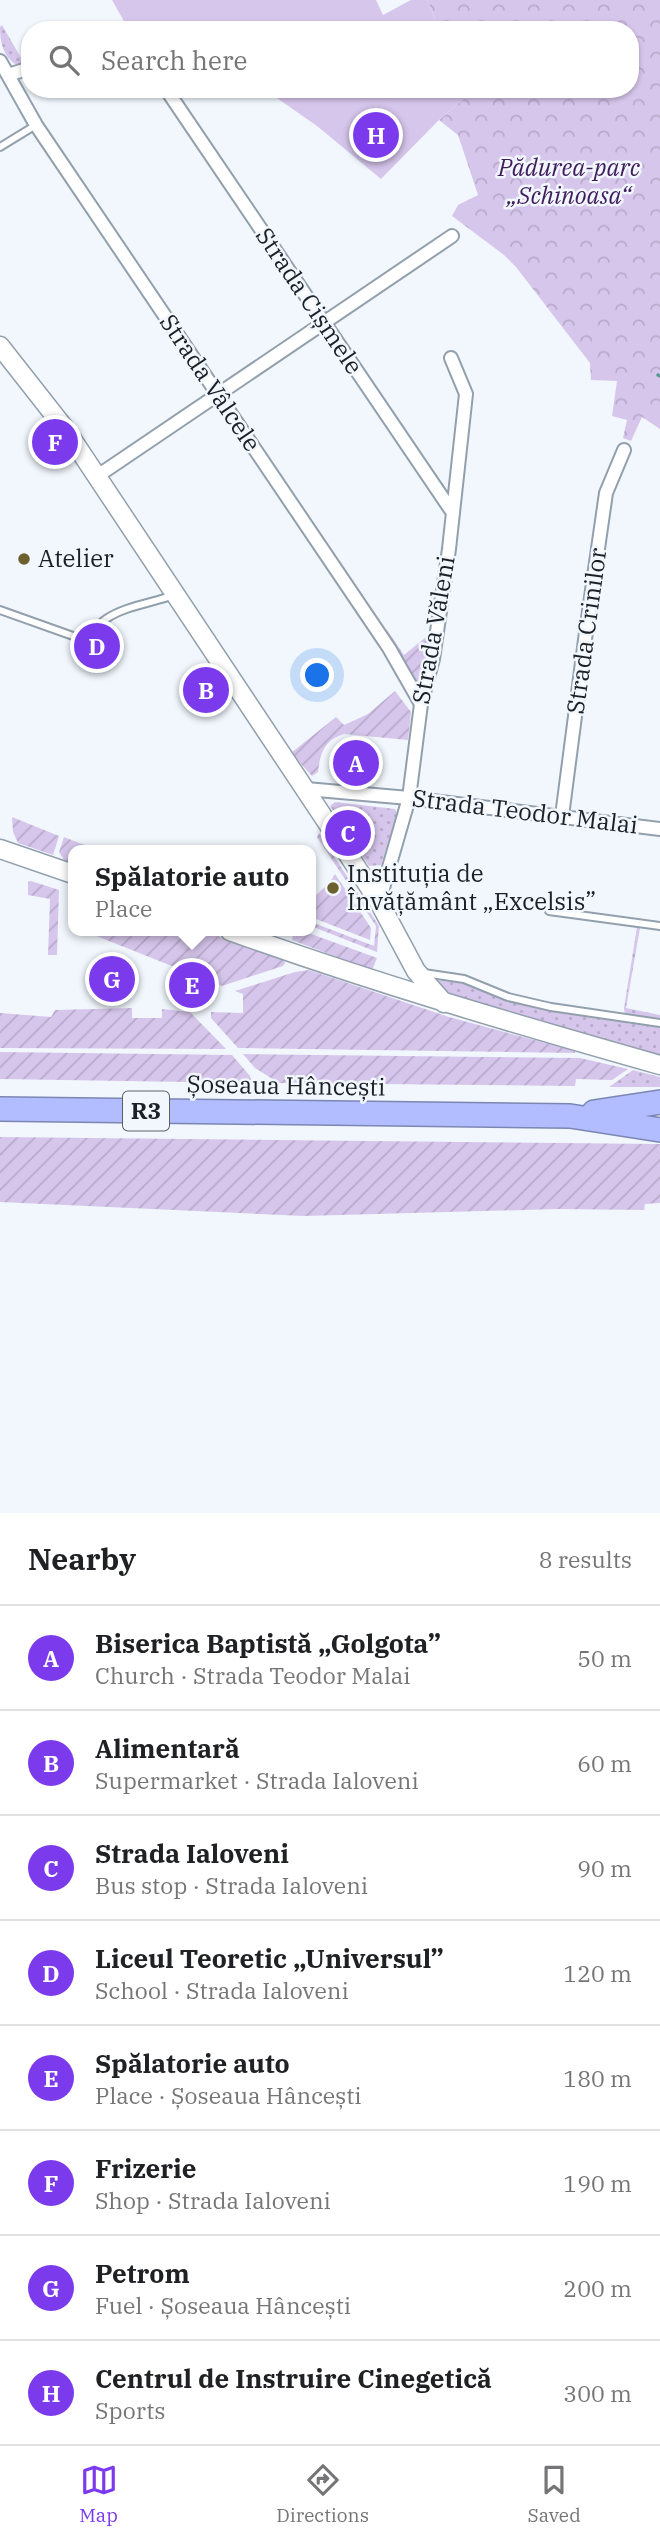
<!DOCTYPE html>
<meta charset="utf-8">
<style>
body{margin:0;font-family:"IBM Plex Serif",serif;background:#f6f6f6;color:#202124}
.you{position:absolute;left:318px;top:676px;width:24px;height:24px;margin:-18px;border:5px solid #fff;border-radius:50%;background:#1a73e8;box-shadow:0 0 0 10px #1a73e833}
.badge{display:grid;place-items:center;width:46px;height:46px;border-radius:50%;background:#7c3aed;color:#fff;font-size:23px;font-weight:700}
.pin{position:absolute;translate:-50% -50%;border:4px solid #fff;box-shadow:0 2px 7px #0006}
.popup{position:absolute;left:68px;top:845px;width:248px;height:91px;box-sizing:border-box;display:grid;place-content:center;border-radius:14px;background:#fff;filter:drop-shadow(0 2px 5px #0005);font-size:23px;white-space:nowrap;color:#757577}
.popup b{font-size:26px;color:#202124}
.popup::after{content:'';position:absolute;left:50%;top:100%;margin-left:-14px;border:14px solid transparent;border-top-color:#fff}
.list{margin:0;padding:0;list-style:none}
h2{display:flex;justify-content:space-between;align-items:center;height:91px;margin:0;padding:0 28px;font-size:30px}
h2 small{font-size:23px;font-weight:400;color:#757577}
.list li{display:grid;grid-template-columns:46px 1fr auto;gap:21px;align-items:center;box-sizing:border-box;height:105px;padding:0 28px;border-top:2px solid #e0e0e0}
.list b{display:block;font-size:26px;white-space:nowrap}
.list p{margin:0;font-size:23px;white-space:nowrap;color:#757577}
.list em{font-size:23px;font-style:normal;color:#757577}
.icon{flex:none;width:38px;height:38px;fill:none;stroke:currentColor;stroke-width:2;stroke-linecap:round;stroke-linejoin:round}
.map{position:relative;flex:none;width:660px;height:1513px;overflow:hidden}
.search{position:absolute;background:#fff;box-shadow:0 2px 5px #0004;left:21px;right:21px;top:21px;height:77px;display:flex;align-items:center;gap:18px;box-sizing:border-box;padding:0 24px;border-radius:28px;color:#757577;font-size:26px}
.sheet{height:931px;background:#fff}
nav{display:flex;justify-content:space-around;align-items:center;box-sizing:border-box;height:98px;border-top:2px solid #e0e0e0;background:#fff;font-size:19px;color:#757577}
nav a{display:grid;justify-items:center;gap:4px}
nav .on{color:#7c3aed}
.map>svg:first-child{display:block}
.grass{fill:url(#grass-dots)}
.forest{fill:url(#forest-crowns)}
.garden{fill:url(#garden-furrows)}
.pitch{fill:#d7c6ec}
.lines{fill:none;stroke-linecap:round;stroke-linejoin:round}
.stream{stroke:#5c9792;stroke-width:3.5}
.lane-casing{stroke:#92a0ad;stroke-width:10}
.street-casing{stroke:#92a0ad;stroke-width:16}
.secondary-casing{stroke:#92a0ad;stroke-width:21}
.highway-casing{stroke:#7c86b3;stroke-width:26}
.lane{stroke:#fff;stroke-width:6}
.street{stroke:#fff;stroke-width:12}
.secondary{stroke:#fff;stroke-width:18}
.highway{stroke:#b1bdff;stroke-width:23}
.poi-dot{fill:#6c612e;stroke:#f1f7fd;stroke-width:2.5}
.labels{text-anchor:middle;stroke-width:5;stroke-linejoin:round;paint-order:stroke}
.shield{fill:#f1f7fd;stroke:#5b6066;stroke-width:2}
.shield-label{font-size:23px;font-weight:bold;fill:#1b2025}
.park-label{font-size:24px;font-style:italic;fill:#401d5d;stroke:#f1f7fd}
.street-label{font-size:24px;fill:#1b2025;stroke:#f1f7fd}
.poi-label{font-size:24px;fill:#1b2025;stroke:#f1f7fd;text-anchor:start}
</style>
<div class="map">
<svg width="660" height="1513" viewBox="0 0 660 1513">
<defs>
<pattern id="grass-dots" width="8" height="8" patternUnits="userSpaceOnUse" patternTransform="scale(1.75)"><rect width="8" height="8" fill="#d7c6ec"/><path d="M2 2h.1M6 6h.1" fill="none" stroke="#b8aaca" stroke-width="1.8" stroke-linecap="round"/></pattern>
<pattern id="forest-crowns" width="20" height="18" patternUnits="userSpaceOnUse" patternTransform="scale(1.75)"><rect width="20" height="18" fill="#d7c6ec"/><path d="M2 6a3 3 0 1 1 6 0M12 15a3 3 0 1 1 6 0" fill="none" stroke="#b8aaca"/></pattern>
<pattern id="garden-furrows" width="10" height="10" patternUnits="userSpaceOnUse" patternTransform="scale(1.75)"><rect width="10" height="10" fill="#d7c6ec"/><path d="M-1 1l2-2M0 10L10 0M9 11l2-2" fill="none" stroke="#b8aaca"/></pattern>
</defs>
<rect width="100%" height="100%" fill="#f1f7fd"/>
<path class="grass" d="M2,25L24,63L18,66C3,57 0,42 0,27Z
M335,802L395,809L397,813L381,865L369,866L356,847L353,837L330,806Z
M637,927L640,928L626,1008L660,1015V1018L625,1015L624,1008Z
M426,979L469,984L510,1001L632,1024L660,1026V1055L452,998Z
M633,1070L660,1077V1087H609Z"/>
<path class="forest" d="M427,0H660V429L642,417L631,441L623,438L627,420L612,416L617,381L591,380L590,363L516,267L504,255L452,216L458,205L478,195L458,135L439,120L467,96L464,89H630V30H440Z"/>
<path class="garden" d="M387,630L404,655L426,637L431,645L425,674L417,682L414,681L383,632Z
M395,691L411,712L408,740L344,734C324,740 320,754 318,772L312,776L291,753L336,717L344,725L368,714Z
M12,817L59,836L53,855L18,843L13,832Z
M319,833L379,926L377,952L311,926V922L374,946L376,926L317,837Z
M64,837L97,850H73V864L64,860L59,852Z
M335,874L371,928L370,940L311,917V900L330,882Z
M31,881L59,890L57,955H48L50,899L28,895V882Z
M84,931H204L283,959L285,963L283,966L222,986Z
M294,931H303L377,958L373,968L368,969L292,940Z
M309,970L449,1017L575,1051V1053L238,1048L211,1018V1012L243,1013V994L235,991L295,972Z
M132,1008V1018H162V1009L190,1012L226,1049L0,1048V1013L51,1017L55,1010Z
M0,1052L232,1055L250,1076L251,1080L249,1083L0,1079Z
M243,1054L580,1058L628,1069L612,1080L576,1079L575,1086L279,1083L255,1068Z
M0,1137L660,1144V1203L645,1204L644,1210L558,1209L304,1216L0,1202Z"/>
<path class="pitch" d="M112,0H376L383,15L411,0H427L440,30H138L125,23Z
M264,89H464L467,96L439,120L381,179L317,126Z"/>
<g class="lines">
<path class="stream" d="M658,375L660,376"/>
<g class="lane-casing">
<path id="lane" d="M0,147L36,125
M0,610L73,636C89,637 94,628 106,619C125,606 152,603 174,595
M549,911L660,926
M424,973L464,979L508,997L551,1007L660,1023"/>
</g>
<g class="street-casing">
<path id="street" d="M0,61L36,125L389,648L421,704
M8,75L30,68
M166,89L453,513
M96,477L452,236
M306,789L409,798L660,829
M562,816L586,632L606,493L624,450
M379,902L409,798L421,704L433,659L449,549L466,394L451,358"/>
</g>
<g class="secondary-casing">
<path id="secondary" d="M0,346L66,430L338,839L379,902L416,971L444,1003
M0,849L73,874
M230,931C372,982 515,1024 660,1065"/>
</g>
<g class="highway-casing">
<path id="highway" d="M0,1109L570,1116L660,1130
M594,1112L660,1102"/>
</g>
<use href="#lane" class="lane"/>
<use href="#street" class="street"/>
<use href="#secondary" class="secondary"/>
<use href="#highway" class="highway"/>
</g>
<g class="poi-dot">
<circle cx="24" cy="559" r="7"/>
<circle cx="333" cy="888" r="7"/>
</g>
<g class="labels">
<rect class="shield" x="123" y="1091.5" width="46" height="39" rx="5"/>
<g class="shield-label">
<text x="146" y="1119">R3</text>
</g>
<g class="park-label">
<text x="569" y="176">Pădurea-parc<tspan x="569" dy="28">„Schinoasa“</tspan></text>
</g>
<g class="street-label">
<text transform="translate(309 301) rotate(56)" y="8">Strada Cișmele</text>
<text transform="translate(210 383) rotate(56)" y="8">Strada Vâlcele</text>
<text transform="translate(434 630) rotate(-80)" y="8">Strada Văleni</text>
<text transform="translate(587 631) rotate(-82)" y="8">Strada Crinilor</text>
<text transform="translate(525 812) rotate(7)" y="8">Strada Teodor Malai</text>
<text transform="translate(286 1086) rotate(1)" y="8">Șoseaua Hâncești</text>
</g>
<g class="poi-label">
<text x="38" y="567">Atelier</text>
<text x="347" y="882">Instituția de<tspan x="347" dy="28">Învățământ „Excelsis”</tspan></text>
</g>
</g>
</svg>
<div class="you"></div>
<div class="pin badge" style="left:356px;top:763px">A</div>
<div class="pin badge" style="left:206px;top:690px">B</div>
<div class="pin badge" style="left:348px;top:833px">C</div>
<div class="pin badge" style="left:97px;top:646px">D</div>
<div class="pin badge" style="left:192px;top:985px">E</div>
<div class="popup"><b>Spălatorie auto</b>Place</div>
<div class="pin badge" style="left:55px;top:442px">F</div>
<div class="pin badge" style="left:112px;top:979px">G</div>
<div class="pin badge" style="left:376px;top:135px">H</div>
<div class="search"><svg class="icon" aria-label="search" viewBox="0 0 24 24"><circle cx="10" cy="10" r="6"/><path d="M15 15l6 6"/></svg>Search here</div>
</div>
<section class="sheet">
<h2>Nearby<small>8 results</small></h2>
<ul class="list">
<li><span class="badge">A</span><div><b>Biserica Baptistă „Golgota”</b><p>Church · Strada Teodor Malai</p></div><em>50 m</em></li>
<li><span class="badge">B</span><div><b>Alimentară</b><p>Supermarket · Strada Ialoveni</p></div><em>60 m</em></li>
<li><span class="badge">C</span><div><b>Strada Ialoveni</b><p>Bus stop · Strada Ialoveni</p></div><em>90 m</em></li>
<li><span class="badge">D</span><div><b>Liceul Teoretic „Universul”</b><p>School · Strada Ialoveni</p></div><em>120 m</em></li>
<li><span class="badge">E</span><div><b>Spălatorie auto</b><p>Place · Șoseaua Hâncești</p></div><em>180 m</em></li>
<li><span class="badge">F</span><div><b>Frizerie</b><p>Shop · Strada Ialoveni</p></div><em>190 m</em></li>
<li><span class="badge">G</span><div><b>Petrom</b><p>Fuel · Șoseaua Hâncești</p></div><em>200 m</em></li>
<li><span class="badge">H</span><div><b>Centrul de Instruire Cinegetică</b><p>Sports</p></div><em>300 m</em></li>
</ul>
</section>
<nav>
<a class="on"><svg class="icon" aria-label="map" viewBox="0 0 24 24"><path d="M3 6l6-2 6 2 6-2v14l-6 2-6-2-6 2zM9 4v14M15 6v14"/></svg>Map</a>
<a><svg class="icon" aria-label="directions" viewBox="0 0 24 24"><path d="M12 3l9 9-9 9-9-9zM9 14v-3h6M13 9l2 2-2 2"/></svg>Directions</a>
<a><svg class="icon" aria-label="saved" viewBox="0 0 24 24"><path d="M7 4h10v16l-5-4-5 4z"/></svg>Saved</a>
</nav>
